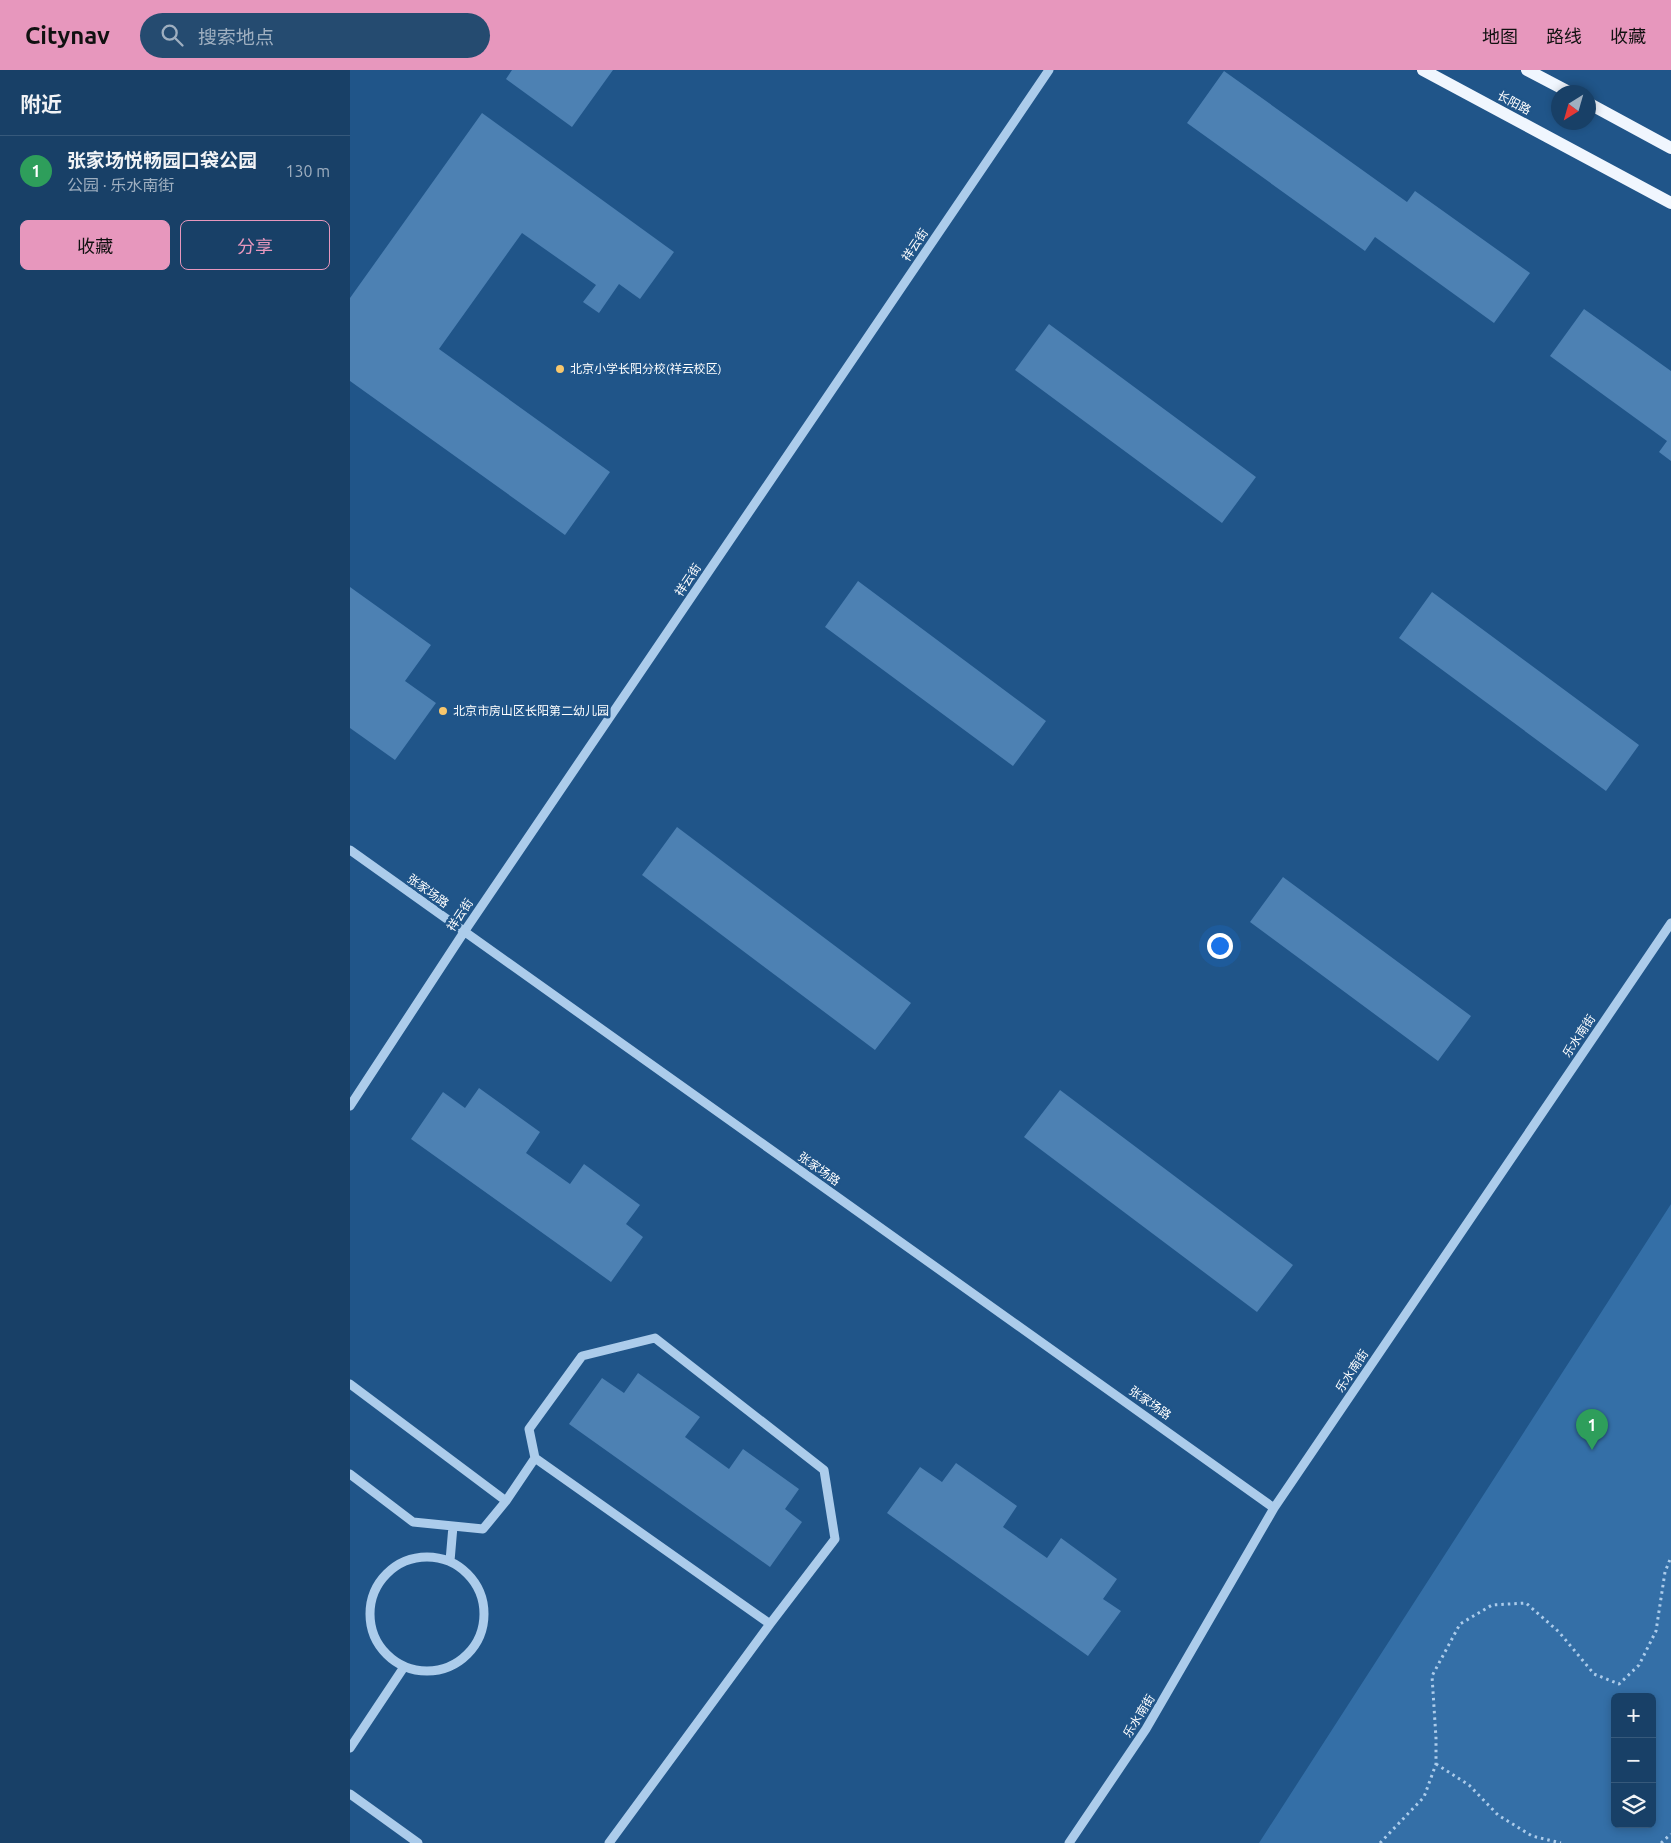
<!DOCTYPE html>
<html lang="zh">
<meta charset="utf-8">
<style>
body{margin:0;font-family:Ubuntu,"Noto Sans SC",sans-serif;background:#254b70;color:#f1f3f6}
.controls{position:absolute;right:15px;bottom:15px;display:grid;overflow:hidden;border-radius:8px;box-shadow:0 2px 8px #0003}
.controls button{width:45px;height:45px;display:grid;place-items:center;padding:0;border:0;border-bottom:1px solid #36597b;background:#184067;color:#f1f3f6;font:25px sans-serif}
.compass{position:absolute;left:1201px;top:15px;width:45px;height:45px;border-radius:50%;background:#184067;box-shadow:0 2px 8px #0003;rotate:217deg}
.you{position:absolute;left:869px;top:875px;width:18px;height:18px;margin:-12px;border:4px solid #fff;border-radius:50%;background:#1a73e8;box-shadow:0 0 0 8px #1a73e833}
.badge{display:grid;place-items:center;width:32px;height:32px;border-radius:50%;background:#e797bd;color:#fff;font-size:16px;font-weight:700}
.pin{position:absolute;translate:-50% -41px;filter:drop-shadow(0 1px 2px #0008)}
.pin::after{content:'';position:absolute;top:26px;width:18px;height:15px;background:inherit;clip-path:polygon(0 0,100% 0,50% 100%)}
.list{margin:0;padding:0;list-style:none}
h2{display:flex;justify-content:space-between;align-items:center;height:65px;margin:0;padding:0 20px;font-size:21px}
h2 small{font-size:16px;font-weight:400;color:#9fafc0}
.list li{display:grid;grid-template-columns:32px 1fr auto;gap:15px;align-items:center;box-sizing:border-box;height:70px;padding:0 20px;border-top:1px solid #36597b}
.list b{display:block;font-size:19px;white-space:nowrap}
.list p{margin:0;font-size:16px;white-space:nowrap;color:#9fafc0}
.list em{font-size:16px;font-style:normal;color:#9fafc0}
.actions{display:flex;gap:10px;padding:15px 20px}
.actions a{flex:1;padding:11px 0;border:1px solid #e797bd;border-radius:8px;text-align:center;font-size:18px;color:#e797bd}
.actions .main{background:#e797bd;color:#111}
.icon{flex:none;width:28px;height:28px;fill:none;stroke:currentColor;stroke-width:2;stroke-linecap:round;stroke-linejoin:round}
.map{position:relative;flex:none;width:1321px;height:1773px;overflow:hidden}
header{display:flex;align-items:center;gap:30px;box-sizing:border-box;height:70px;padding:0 25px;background:#e797bd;color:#111}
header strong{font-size:24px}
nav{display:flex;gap:28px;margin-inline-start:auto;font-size:18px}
.search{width:350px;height:45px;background:#254b70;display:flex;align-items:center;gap:12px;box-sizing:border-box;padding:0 18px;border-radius:28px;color:#9fafc0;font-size:19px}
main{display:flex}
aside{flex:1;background:#184067}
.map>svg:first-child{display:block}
.green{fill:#346fa7;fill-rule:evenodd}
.building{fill:#4d81b3}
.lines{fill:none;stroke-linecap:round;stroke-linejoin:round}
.path{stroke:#accceb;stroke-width:3;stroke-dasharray:2.5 4;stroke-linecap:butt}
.minor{stroke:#accceb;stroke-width:9}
.major{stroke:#f0f6fe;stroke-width:12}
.poi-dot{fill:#f8c76c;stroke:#205589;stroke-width:2}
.labels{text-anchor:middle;stroke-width:5;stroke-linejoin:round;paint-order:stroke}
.street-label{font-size:12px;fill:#fff;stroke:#205589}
.poi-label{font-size:12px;fill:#fff;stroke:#205589;text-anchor:start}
</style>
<header>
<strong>Citynav</strong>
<div class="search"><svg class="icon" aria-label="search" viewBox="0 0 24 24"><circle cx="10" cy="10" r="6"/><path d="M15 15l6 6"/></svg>搜索地点</div>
<nav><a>地图</a><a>路线</a><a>收藏</a></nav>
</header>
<main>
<aside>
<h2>附近<small></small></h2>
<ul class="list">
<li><span class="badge" style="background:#2e9e5b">1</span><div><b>张家场悦畅园口袋公园</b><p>公园 · 乐水南街</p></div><em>130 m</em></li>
</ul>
<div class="actions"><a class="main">收藏</a><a>分享</a></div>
</aside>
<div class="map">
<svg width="1321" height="1773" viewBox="0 0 1321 1773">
<rect width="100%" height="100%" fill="#205589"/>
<path class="green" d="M1321,1134V1773H909ZM1265,1627H1302V1754H1265Z"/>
<path class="building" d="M162,0H263L222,57L156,9Z
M874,1L1057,132L1065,121L1180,203L1144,253L1025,167L1015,181L837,53Z
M132,43L324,182L290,229L269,214L249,243L233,232L246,215L172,163L89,279L260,402L215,465L0,311V228Z
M1234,239L1321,301V391L1309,382L1317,371L1200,286Z
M699,254L906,407L872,453L665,300Z
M508,511L696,651L663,696L475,557Z
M0,517L81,575L55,611L86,633L45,690L0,658Z
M1082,522L1289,675L1256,721L1049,568Z
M327,757L561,933L525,980L292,805Z
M933,807L1121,946L1088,991L900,852Z
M129,1018L190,1062L176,1083L220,1114L234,1094L290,1135L276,1154L293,1167L261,1212L61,1069L93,1022L115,1038Z
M710,1020L943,1195L907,1242L674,1067Z
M288,1303L350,1347L335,1367L379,1399L393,1379L449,1419L435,1439L452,1452L420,1497L219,1354L252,1308L274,1323Z
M606,1393L667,1436L653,1457L697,1488L711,1468L767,1509L753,1529L771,1541L738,1586L537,1443L570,1397L592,1412Z"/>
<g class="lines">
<path class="path" d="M1086,1694L1119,1715L1148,1745L1182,1766L1211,1773
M1030,1773L1074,1727L1086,1694V1668L1082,1606L1110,1554L1142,1535L1176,1533L1209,1562L1244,1604L1269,1614L1289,1595L1306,1561L1315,1502L1321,1487
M1311,1773L1321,1764"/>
<path class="minor" d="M0,780L924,1438
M0,1036L114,862L699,0
M0,1314L156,1431
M185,1388L179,1359L232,1286L305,1268L474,1400L485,1469L420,1554
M0,1404L63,1452L133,1459L156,1431L185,1388L420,1554L259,1773
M20 1544a57 57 0 1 1 114 0a57 57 0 1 1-114 0Z
M100,1491L103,1456
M0,1678L54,1597
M0,1724L68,1773
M719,1773L796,1659L924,1438L1321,853"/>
<path class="major" d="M1073,0L1321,133
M1177,0L1219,22
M1238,33L1321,78"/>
</g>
<g class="poi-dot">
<circle cx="210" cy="299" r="5"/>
<circle cx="93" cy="641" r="5"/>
</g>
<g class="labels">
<g class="street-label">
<text transform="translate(1164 33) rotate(28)" y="4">长阳路</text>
<text transform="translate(565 175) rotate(-56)" y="4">祥云街</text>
<text transform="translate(338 510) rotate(-56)" y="4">祥云街</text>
<text transform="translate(78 821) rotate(36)" y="4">张家场路</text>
<text transform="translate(110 845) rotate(-56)" y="4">祥云街</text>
<text transform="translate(1229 966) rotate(-56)" y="4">乐水南街</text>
<text transform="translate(469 1099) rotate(35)" y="4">张家场路</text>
<text transform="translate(1002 1301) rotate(-56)" y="4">乐水南街</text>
<text transform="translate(800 1333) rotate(35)" y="4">张家场路</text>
<text transform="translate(789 1646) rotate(-58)" y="4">乐水南街</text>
</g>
<g class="poi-label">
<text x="220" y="303">北京小学长阳分校(祥云校区)</text>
<text x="103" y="645">北京市房山区长阳第二幼儿园</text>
</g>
</g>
</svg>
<div class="controls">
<button>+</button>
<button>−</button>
<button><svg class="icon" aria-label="layers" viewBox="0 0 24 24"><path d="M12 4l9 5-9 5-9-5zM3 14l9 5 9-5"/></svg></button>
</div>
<svg class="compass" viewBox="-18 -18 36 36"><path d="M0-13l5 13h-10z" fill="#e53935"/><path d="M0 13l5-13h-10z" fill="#9fafc0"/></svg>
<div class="you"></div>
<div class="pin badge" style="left:1242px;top:1380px;background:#2e9e5b">1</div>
</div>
</main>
